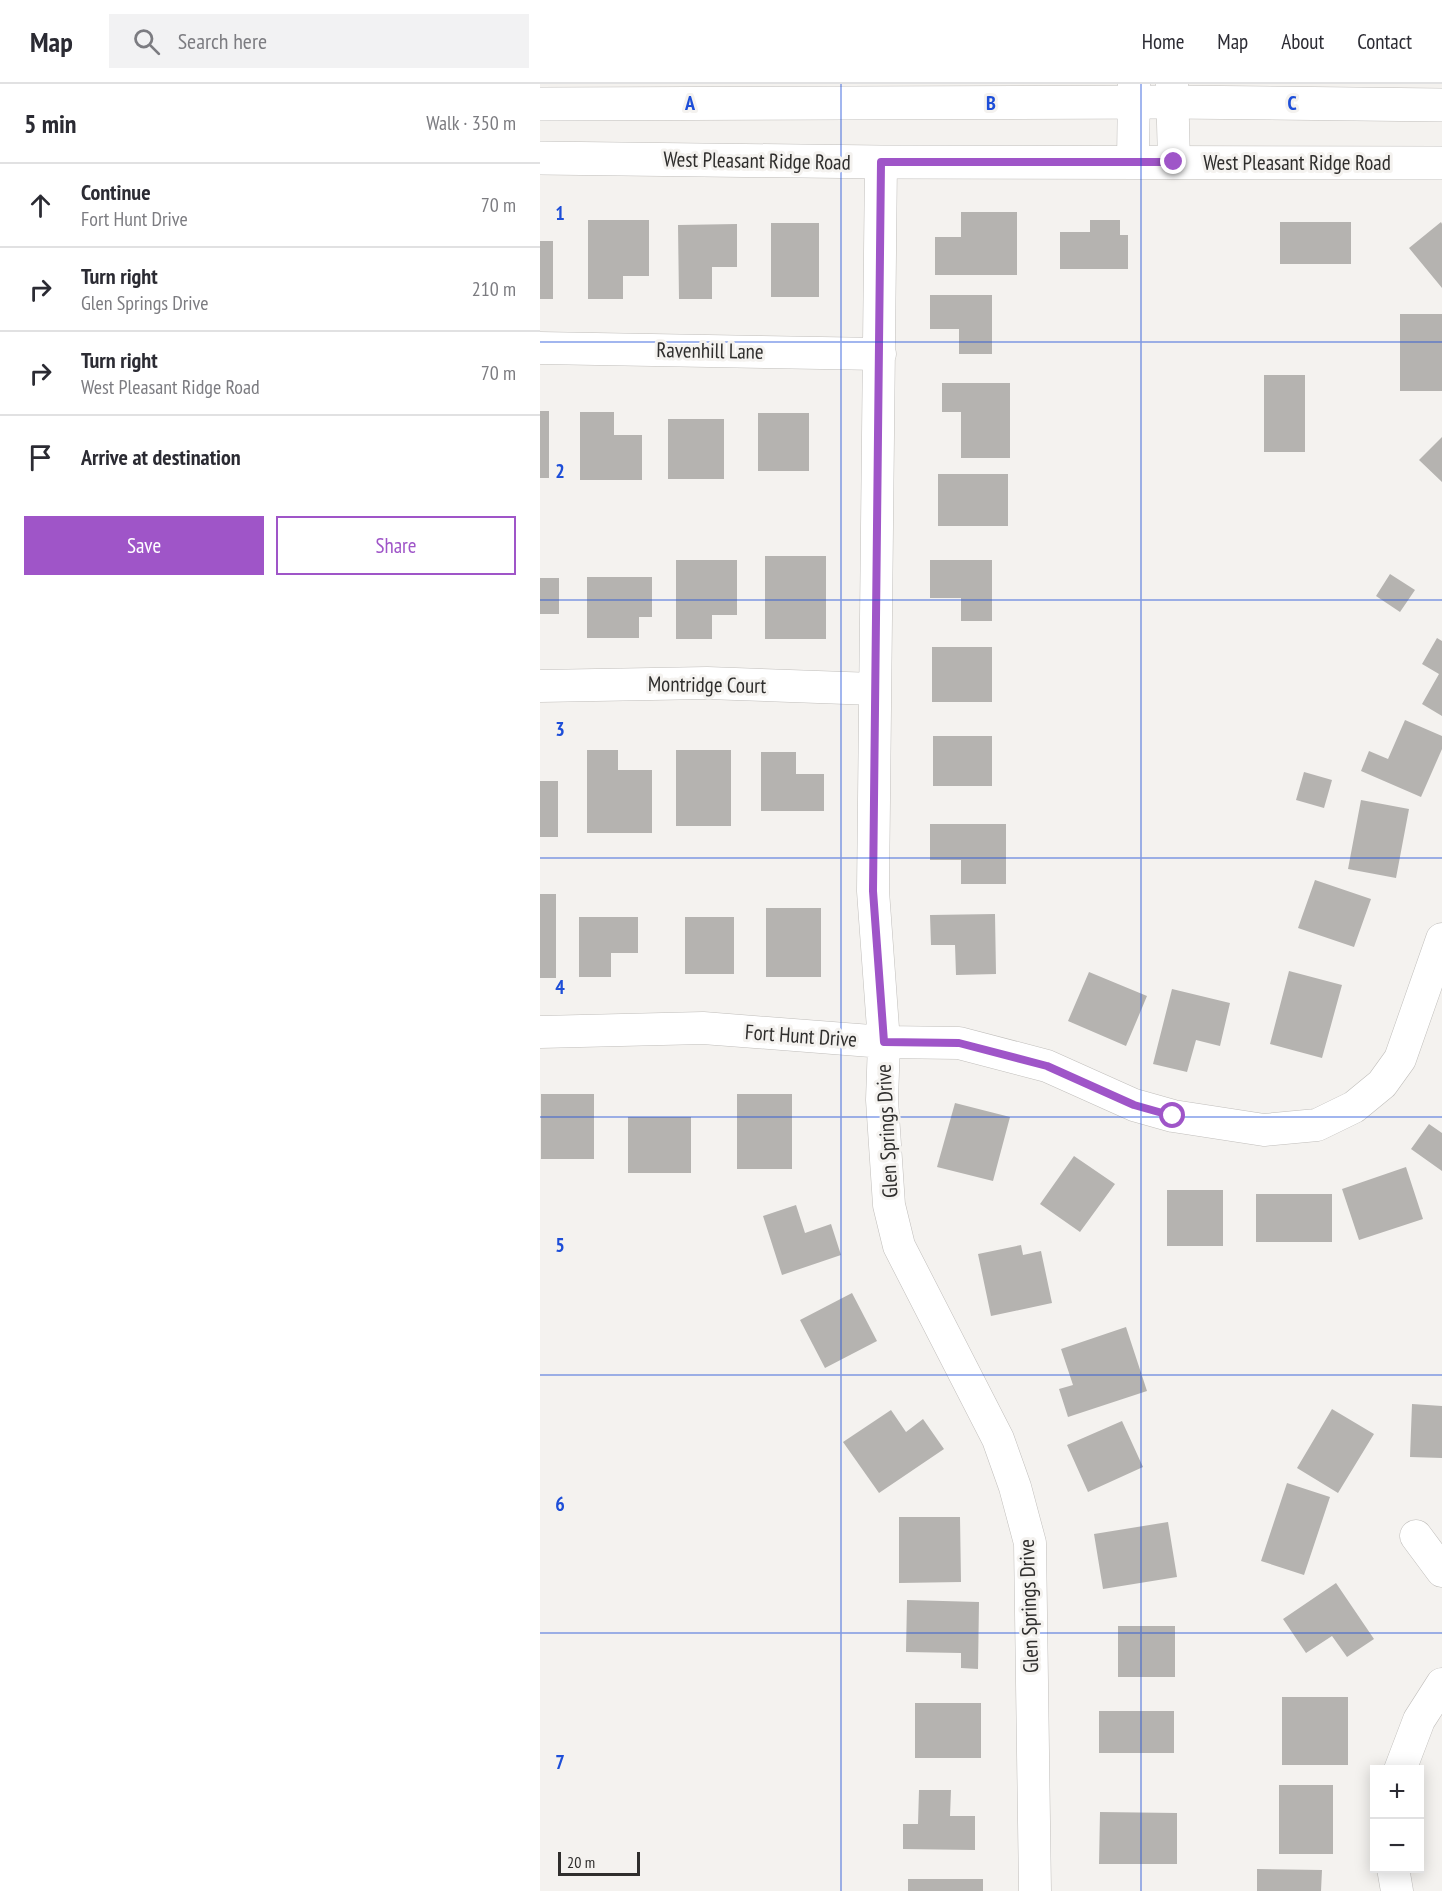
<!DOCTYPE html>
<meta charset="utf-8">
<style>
body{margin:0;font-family:"PT Sans Narrow",sans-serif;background:#f2f2f3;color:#2b2b33}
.controls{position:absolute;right:18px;bottom:18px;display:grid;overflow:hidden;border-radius:0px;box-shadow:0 3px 15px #0003}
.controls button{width:54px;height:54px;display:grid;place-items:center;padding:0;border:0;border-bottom:2px solid #e1e1e2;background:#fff;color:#2b2b33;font:30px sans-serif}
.scale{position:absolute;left:18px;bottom:15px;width:82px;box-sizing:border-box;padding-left:6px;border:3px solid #2f2e2d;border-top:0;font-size:16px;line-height:21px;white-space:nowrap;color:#2f2e2d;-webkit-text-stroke:4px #f4f2ef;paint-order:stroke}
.stop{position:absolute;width:18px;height:18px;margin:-14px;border:4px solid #9f55c8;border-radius:50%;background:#fff}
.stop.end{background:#9f55c8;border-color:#fff;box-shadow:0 2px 6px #0008}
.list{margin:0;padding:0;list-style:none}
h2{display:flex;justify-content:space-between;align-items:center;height:78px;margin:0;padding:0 24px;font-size:26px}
h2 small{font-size:20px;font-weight:400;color:#7c7c81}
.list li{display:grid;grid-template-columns:39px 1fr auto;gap:18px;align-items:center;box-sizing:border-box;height:84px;padding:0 24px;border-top:2px solid #e1e1e2}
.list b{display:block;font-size:22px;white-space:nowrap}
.list p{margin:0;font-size:20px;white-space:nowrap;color:#7c7c81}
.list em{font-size:20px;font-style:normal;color:#7c7c81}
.actions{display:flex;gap:12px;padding:18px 24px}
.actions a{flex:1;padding:14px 0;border:2px solid #9f55c8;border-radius:0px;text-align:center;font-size:21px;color:#9f55c8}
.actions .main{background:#9f55c8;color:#fff}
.icon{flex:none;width:33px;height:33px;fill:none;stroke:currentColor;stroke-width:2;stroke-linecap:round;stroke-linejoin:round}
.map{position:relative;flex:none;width:902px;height:1807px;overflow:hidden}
header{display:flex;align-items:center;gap:36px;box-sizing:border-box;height:84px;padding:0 30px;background:#fff;border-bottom:2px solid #e1e1e2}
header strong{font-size:28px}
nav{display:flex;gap:33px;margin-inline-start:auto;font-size:21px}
.search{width:420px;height:54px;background:#f2f2f3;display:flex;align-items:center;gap:15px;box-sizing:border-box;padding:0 21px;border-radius:0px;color:#7c7c81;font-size:22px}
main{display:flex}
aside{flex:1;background:#fff}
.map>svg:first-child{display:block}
.building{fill:#b5b3b0}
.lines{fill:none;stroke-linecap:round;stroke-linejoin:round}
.minor-casing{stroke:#c0bebb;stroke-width:33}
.major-casing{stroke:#c0bebb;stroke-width:34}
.minor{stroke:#fff;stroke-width:32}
.major{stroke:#fff;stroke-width:33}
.route{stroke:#9f55c8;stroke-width:8}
.grid{fill:none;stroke:#1d4ed8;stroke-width:1.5;stroke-opacity:0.55}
.labels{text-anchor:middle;stroke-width:6;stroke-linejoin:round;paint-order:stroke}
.street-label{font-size:21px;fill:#2f2e2d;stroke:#f4f2ef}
.grid-label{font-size:20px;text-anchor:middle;font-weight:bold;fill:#1d4ed8;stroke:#f4f2ef;stroke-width:6;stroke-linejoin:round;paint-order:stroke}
</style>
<header>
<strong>Map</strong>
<div class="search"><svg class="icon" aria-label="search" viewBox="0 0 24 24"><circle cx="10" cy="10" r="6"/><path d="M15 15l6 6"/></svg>Search here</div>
<nav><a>Home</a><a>Map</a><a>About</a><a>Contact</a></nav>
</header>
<main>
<aside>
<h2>5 min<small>Walk · 350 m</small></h2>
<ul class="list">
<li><svg class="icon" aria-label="ahead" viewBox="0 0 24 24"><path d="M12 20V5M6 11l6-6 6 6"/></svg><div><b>Continue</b><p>Fort Hunt Drive</p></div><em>70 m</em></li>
<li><svg class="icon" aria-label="right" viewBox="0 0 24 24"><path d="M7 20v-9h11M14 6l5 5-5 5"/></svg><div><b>Turn right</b><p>Glen Springs Drive</p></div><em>210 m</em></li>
<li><svg class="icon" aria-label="right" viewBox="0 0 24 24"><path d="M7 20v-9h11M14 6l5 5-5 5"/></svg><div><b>Turn right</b><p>West Pleasant Ridge Road</p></div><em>70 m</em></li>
<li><svg class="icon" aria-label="arrive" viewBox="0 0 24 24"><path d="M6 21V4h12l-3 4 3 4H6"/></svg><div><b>Arrive at destination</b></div></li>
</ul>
<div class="actions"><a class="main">Save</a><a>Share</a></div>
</aside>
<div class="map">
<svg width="902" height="1807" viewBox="0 0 902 1807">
<rect width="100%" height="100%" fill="#f4f2ef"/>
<path class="building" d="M421,128H477V191H395V153H421Z
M48,136H109V192H83V215H48Z
M550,136H580V151H588V185H520V148H550Z
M740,138H811V180H740Z
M901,138L902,140V204L869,164Z
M231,139H279V213H231Z
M197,140V183H172V215H139L138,141Z
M0,157H13V215H0Z
M390,211H452V270H419V245H390Z
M860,230H902V307H860Z
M724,291H765V368H724Z
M402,299H470V374H421V328H402Z
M0,327H9V394H0Z
M40,328H74V351H102V396H40Z
M218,329H269V387H218Z
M128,335H184V395H128Z
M902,353V398L879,376Z
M398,390H468V442H398Z
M225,472H286V555H225Z
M136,476H197V531H172V555H136Z
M390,476H452V537H421V514H390Z
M850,490L875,506L860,528L836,512Z
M47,493H112V533H99V554H47Z
M0,494H19V530H0Z
M897,554L902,557V632L882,620L899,590L882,580Z
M392,563H452V618H392Z
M865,636L902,652V665L881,713L821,687L829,667L848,675Z
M393,652H452V702H393Z
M47,666H78V686H112V749H47Z
M136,666H191V742H136Z
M221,668H256V690H284V727H221Z
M764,688L792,696L784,724L756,716Z
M0,697H18V753H0Z
M821,716L869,725L856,794L808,785Z
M390,740H466V800H421V776H390Z
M775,796L831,815L814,863L758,844Z
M0,810H16V894H0Z
M226,824H281V893H226Z
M455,830L456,890L416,891L415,861H391L390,831Z
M39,833H98V869H71V893H39Z
M145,833H194V890H145Z
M749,887L802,901L782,974L730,960Z
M549,888L607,912L586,962L528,937Z
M632,905L690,919L680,962L656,956L647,988L613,980Z
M1,1010H54V1075H1Z
M197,1010H252V1085H197Z
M415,1019L470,1033L453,1097L397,1083Z
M88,1033H151V1089H88Z
M889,1040L902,1049V1087L871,1065Z
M534,1072L575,1100L540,1148L500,1120Z
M866,1083L883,1135L819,1156L802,1105Z
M627,1106H683V1162H627Z
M716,1110H792V1158H716Z
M256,1121L265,1149L291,1140L301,1171L242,1191L223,1132Z
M481,1161L483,1171L501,1167L512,1219L451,1232L438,1170Z
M312,1209L337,1257L285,1284L260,1236Z
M586,1243L607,1307L528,1333L519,1305L533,1301L521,1265Z
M872,1320L902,1322V1374L870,1373Z
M792,1325L834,1350L798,1409L757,1384Z
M351,1326L366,1348L383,1335L404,1365L339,1409L303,1358Z
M582,1337L603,1383L548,1408L527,1361Z
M747,1399L790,1413L764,1491L721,1477Z
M359,1433H420L421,1498L359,1499Z
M628,1438L637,1493L563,1505L554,1450Z
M796,1499L834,1555L807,1573L792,1552L766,1569L743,1535Z
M367,1516L439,1518L438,1585L421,1584V1569L366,1568Z
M578,1542H635V1593H578Z
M742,1613H808V1681H742Z
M375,1619H441V1674H375Z
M559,1627H634V1669H559Z
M739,1701H793V1770H739Z
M379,1706H411L410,1732H435V1766L363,1765V1740H378Z
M560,1728L637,1729V1780H559Z
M717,1785L782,1786L781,1807H717Z
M368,1795H443V1807H368Z"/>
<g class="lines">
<g class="minor-casing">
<path id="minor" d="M632,0L634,78
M341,78L333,807L344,958L342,1016L349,1121L359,1162L458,1355L475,1403L490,1459L495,1807
M593,78L594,0
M0,264L340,270
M0,602L167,599L334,605
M0,948L163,944L344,958L419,959L507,982L594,1021L633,1032L724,1046L777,1041L814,1023L842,1000L860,975L902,855
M876,1452L902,1487
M860,1686L879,1636L902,1600
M853,1784L857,1807"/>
</g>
<g class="major-casing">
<path id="major" d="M0,20L632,18L902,21
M0,74L341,78L902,79"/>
</g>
<use href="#minor" class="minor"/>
<use href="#major" class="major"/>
</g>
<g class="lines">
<path class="route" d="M633,1032L594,1021L507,982L419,959L344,958L333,807L341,78H634"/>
</g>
<path class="grid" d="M301,0V1807M601,0V1807M0,258H902M0,516H902M0,774H902M0,1033H902M0,1291H902M0,1549H902"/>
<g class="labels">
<g class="street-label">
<text transform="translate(217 77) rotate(1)" y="7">West Pleasant Ridge Road</text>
<text x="757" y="86">West Pleasant Ridge Road</text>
<text transform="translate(170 267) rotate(1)" y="7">Ravenhill Lane</text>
<text transform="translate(167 601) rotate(1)" y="7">Montridge Court</text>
<text transform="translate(261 952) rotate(4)" y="7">Fort Hunt Drive</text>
<text transform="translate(347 1047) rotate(-93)" y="7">Glen Springs Drive</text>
<text transform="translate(489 1522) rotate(-92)" y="7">Glen Springs Drive</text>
</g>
</g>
<g class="grid-label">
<text x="150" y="26">A</text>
<text x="451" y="26">B</text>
<text x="752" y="26">C</text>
<text x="20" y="136">1</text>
<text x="20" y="394">2</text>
<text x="20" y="652">3</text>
<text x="20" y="910">4</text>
<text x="20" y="1168">5</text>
<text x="20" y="1427">6</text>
<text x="20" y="1685">7</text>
</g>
</svg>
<div class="controls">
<button>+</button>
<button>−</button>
</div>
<div class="scale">20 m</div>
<div class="stop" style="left:633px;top:1032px"></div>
<div class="stop end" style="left:634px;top:78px"></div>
</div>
</main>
